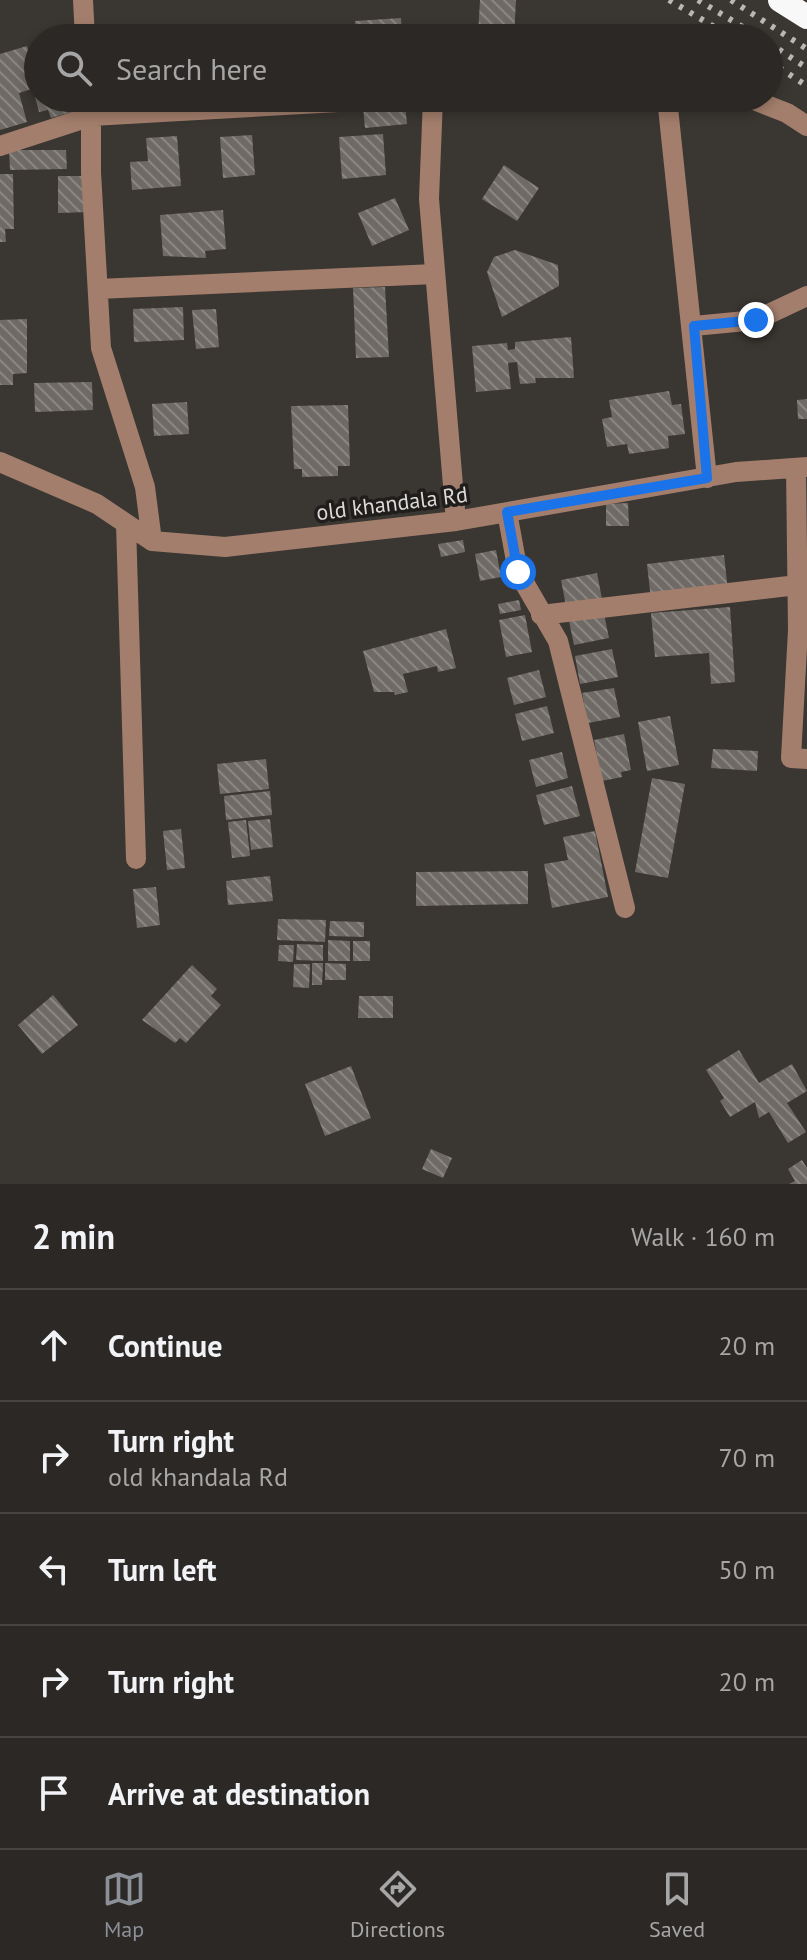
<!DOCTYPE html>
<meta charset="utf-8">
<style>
body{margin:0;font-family:"PT Sans",sans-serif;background:#34302d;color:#f1f3f6}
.stop{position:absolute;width:24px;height:24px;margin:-18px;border:6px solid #1a73e8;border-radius:50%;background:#fff}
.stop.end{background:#1a73e8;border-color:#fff;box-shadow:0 2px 8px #0008}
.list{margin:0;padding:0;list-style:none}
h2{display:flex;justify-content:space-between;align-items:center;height:104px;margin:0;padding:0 32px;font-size:34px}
h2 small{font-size:26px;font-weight:400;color:#a6a6a7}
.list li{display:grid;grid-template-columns:52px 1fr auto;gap:24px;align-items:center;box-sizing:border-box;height:112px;padding:0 32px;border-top:2px solid #484442}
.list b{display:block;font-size:30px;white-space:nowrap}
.list p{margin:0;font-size:26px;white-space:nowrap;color:#a6a6a7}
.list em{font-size:26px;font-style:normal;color:#a6a6a7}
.icon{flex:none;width:44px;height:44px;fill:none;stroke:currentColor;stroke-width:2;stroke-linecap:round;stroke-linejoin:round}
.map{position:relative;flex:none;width:807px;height:1184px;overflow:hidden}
.search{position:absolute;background:#2c2825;box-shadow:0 4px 12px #0003;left:24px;right:24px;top:24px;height:88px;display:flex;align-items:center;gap:20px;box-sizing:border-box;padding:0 28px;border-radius:44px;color:#a6a6a7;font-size:30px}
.sheet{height:664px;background:#2c2825}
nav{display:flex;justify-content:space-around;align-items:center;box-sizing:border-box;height:112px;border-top:2px solid #484442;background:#2c2825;font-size:22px;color:#a6a6a7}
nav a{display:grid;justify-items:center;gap:4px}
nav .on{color:#8c9099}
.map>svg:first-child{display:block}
.building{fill:url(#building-back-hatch)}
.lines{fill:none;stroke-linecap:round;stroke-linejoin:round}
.minor{stroke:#a37e6c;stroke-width:20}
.highway{stroke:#f8f8f8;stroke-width:24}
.rail{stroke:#b9b6b3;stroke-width:6;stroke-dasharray:4 8;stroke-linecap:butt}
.route{stroke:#1a73e8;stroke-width:10}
.labels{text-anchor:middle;stroke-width:7;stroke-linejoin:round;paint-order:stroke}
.street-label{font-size:22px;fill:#dddad8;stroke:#201e1c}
</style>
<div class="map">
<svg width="807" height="1184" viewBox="0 0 807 1184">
<defs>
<pattern id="building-back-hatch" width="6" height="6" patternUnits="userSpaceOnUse" patternTransform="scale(2)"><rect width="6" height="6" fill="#6f6a65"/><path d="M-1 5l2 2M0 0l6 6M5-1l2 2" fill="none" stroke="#8a8681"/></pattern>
</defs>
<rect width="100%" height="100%" fill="#3a3631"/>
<path class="building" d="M480,0H516L514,36L478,34Z
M401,18L402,38H356L355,21Z
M27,46L38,83V87L19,93L27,122L0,130V54Z
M38,91V98H73L76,111L51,118L48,110L39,112L34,93Z
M405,104L407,124L365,128L363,107Z
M383,134L386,175L342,179L339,137Z
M252,135L255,175L223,178L220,137Z
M177,136L181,186L132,190L130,162L148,161L146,138Z
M9,150H66L67,169L10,170Z
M504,165L539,188L517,221L482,199Z
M0,174H13L14,229H5L6,242H0Z
M58,176H88V212L58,213Z
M395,198L409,230L372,246L358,213Z
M223,210L226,249L205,251L206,258L163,256L160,215Z
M515,250L558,265L559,286L502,317L487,272L494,257Z
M385,287L389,357L356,358L353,288Z
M183,307L184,340L134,342L133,309Z
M216,309L219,347L196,349L192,310Z
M27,319V373L13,374V385H0V320Z
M571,337L574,378H535L536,383L520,384L517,362L508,363L511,389L476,392L472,346L507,343L508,350L515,349V342Z
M92,382L93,410L35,412L34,383Z
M669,391L672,405L681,404L685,434L668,436L669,448L629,454L627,444L607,447L602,419L612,417L609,400Z
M807,399V419H798L797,400Z
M187,402L189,434L154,436L152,404Z
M348,405L350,466H338V476L302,477V469H294L291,406Z
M628,503L629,526H606V504Z
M463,540L465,552L441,557L438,544Z
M496,550L501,577L480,581L475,554Z
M724,555L728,591L651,600L647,564Z
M597,573L603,604L567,611L561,580Z
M519,600L521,610L500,614L498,604Z
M730,607L735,682L711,684L709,653L655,657L651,613Z
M603,609L609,638L574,645L568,616Z
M525,615L532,652L506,657L499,620Z
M446,629L456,668L438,672L437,666L403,674L408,692L395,695L394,692H374L363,651Z
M612,649L618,677L580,684L575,656Z
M539,670L546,697L514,705L507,678Z
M614,688L620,717L588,723L582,693Z
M547,706L554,733L522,741L515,714Z
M670,716L679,765L647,771L638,722Z
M624,734L631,770L621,772L622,777L602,781L594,740Z
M713,749L758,751L757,771L711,768Z
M562,752L568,778L536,787L529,760Z
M266,759L269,789L220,794L217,764Z
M652,778L685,784L668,878L635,872Z
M572,786L580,816L544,825L536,795Z
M270,791L272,815L226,820L224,796Z
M270,819L273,847L251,850L248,821Z
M246,820L250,856L232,858L228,822Z
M181,829L185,868L167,870L163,831Z
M595,831L608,897L552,908L544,864L568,860L563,837Z
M528,871V904L416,906V872Z
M270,876L273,901L228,905L226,881Z
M156,887L160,925L137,928L133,889Z
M278,919L326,920L325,942L277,940Z
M330,921L364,922V937L329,936Z
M328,940L350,941V961H328Z
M353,941H370V961H353Z
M297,944L323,945V961L296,960Z
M279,945H294L293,962L278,961Z
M312,963H323L322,985H312Z
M325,963L346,964V980H325Z
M294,964H310L309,988L293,987Z
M192,965L217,989L211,996L221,1005L186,1043L180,1038L175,1043L142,1020Z
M53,995L78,1025L42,1054L18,1025Z
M359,996H393V1018H358Z
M739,1050L759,1083L792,1064L807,1091L787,1103L806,1132L788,1143L769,1112L759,1118L755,1102L730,1117L720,1101L724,1098L706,1070Z
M351,1066L371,1118L325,1136L305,1084Z
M431,1149L452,1158L443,1178L422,1169Z
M802,1160L807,1168V1184H789L795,1181L788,1169Z"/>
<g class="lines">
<path class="minor" d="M83,0L85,38
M91,98V172L101,348L145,487L152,541
M433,98L429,199L456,521
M667,98L707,478
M749,98L787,113L807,126
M0,146L92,116L409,98
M98,289L435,274
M694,326L756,320L807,296
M0,462L97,504L152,541L225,547L456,521L736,472L807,467
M796,468L798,630L791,758L807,759
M507,512L518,572L558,641L625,908
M126,524L136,859
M541,615L797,585"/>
<path class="highway" d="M780,0L807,17"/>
<path class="rail" d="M669,0L733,38
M698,0L761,38
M731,0L807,49
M769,43L807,68
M769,61L807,86"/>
</g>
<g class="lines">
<path class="route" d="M518,572L507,512L707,478L694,326L756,320"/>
</g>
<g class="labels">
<g class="street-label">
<text transform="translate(392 503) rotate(-7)" y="8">old khandala Rd</text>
</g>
</g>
</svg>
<div class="stop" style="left:518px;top:572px"></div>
<div class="stop end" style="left:756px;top:320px"></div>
<div class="search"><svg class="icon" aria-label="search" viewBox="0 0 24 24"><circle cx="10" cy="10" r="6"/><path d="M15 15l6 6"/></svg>Search here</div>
</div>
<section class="sheet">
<h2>2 min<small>Walk · 160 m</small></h2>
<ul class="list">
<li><svg class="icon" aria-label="ahead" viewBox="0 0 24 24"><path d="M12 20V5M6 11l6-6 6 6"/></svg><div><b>Continue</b></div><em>20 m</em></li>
<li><svg class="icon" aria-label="right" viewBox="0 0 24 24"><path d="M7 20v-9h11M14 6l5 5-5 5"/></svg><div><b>Turn right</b><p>old khandala Rd</p></div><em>70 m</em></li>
<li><svg class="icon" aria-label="left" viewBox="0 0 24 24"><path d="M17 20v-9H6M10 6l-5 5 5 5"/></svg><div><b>Turn left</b></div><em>50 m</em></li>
<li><svg class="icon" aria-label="right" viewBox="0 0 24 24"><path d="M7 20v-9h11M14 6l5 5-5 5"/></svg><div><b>Turn right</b></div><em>20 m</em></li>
<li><svg class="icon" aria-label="arrive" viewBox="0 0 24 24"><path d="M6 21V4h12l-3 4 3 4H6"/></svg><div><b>Arrive at destination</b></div></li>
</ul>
</section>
<nav>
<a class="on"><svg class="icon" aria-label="map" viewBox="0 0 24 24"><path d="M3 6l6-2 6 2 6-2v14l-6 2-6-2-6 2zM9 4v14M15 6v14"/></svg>Map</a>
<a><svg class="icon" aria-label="directions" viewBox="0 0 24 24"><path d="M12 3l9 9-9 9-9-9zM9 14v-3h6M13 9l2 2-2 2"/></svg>Directions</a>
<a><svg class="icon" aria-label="saved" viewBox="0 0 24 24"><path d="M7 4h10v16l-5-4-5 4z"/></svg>Saved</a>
</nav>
